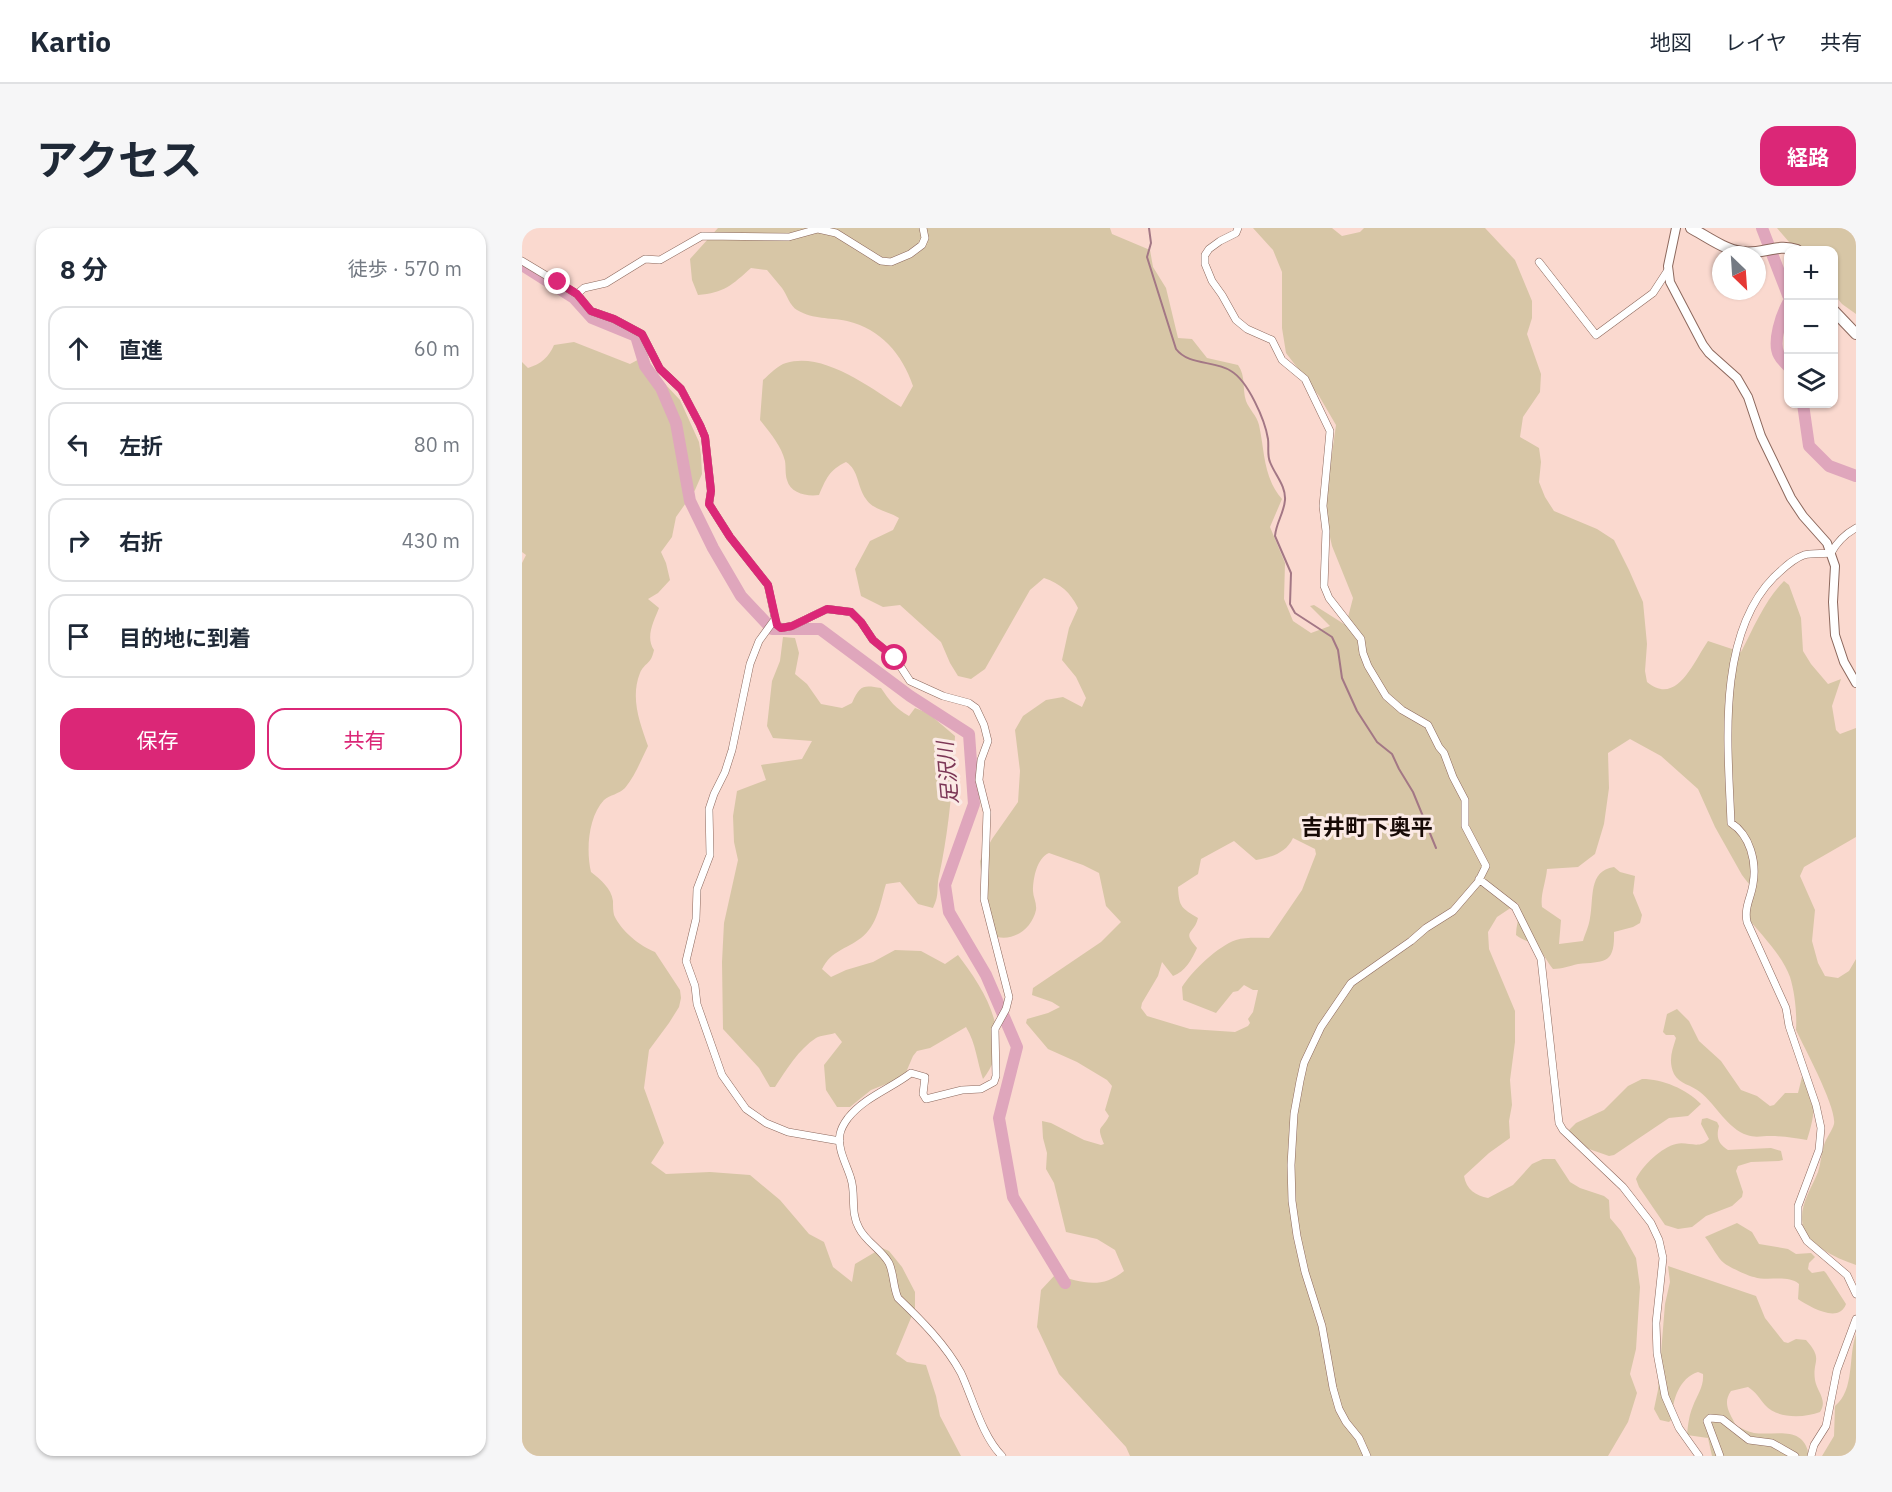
<!DOCTYPE html>
<html lang="ja">
<meta charset="utf-8">
<style>
body{margin:0;font-family:"IBM Plex Sans","Noto Sans JP",sans-serif;background:#f6f6f7;color:#1f2937}
.controls{position:absolute;right:18px;top:18px;display:grid;overflow:hidden;border-radius:12px;box-shadow:0 2px 4px #0004}
.controls button{width:54px;height:54px;display:grid;place-items:center;padding:0;border:0;border-bottom:2px solid #e0e1e3;background:#fff;color:#1f2937;font:30px sans-serif}
.compass{position:absolute;left:1190px;top:18px;width:54px;height:54px;border-radius:50%;background:#fff;box-shadow:0 2px 4px #0004;rotate:155deg}
.stop{position:absolute;width:18px;height:18px;margin:-14px;border:4px solid #db2777;border-radius:50%;background:#fff}
.stop.end{background:#db2777;border-color:#fff;box-shadow:0 2px 6px #0008}
.list{margin:0;padding:0;list-style:none}
h2{display:flex;justify-content:space-between;align-items:center;height:78px;margin:0;padding:0 24px;font-size:26px}
h2 small{font-size:20px;font-weight:400;color:#747a83}
.list li{display:grid;grid-template-columns:39px 1fr auto;gap:18px;align-items:center;box-sizing:border-box;height:84px;margin:0 12px 12px;padding:0 12px;border:2px solid #e0e1e3;border-radius:18px}
.list b{display:block;font-size:22px;white-space:nowrap}
.list em{font-size:20px;font-style:normal;color:#747a83}
.actions{display:flex;gap:12px;padding:18px 24px}
.actions a{flex:1;padding:14px 0;border:2px solid #db2777;border-radius:18px;text-align:center;font-size:21px;color:#db2777}
.actions .main{background:#db2777;color:#fff}
.icon{flex:none;width:33px;height:33px;fill:none;stroke:currentColor;stroke-width:2;stroke-linecap:round;stroke-linejoin:round}
.map{position:relative;flex:none;width:1334px;height:1228px;overflow:hidden;border-radius:18px}
header{display:flex;align-items:center;gap:36px;box-sizing:border-box;height:84px;padding:0 30px;background:#fff;border-bottom:2px solid #e0e1e3}
header strong{font-size:28px}
nav{display:flex;gap:33px;margin-inline-start:auto;font-size:21px}
.intro{display:flex;align-items:center;justify-content:space-between;box-sizing:border-box;height:144px;padding:0 36px}
h1{margin:0;font-size:42px}
.button{padding:15px 27px;border-radius:18px;background:#db2777;color:#fff;font-size:21px;font-weight:700}
main{display:flex;gap:36px;padding:0 36px}
aside{flex:1;background:#fff;border-radius:18px;box-shadow:0 2px 4px #0004}
.map>svg:first-child{display:block}
.green{fill:#d7c6a6;fill-rule:evenodd}
.lines{fill:none;stroke-linecap:round;stroke-linejoin:round}
.stream{stroke:#a37785;stroke-width:2}
.river{stroke:#dfa6bc;stroke-width:12}
.minor-casing{stroke:#8c685d;stroke-width:8}
.tertiary-casing{stroke:#8c685d;stroke-width:10}
.secondary-casing{stroke:#8c685d;stroke-width:12}
.minor{stroke:#fff;stroke-width:7}
.tertiary{stroke:#fff;stroke-width:8}
.secondary{stroke:#fff;stroke-width:10}
.route{stroke:#db2777;stroke-width:8}
.labels{text-anchor:middle;stroke-width:6;stroke-linejoin:round;paint-order:stroke}
.water-label{font-size:21px;font-style:italic;fill:#7c3756;stroke:#fbeae5}
.quarter-label{font-size:22px;font-weight:bold;fill:#170a06;stroke:#fbeae5}
</style>
<header>
<strong>Kartio</strong>
<nav><a>地図</a><a>レイヤ</a><a>共有</a></nav>
</header>
<div class="intro"><h1>アクセス</h1><a class="button">経路</a></div>
<main>
<aside>
<h2>8 分<small>徒歩 · 570 m</small></h2>
<ul class="list">
<li><svg class="icon" aria-label="ahead" viewBox="0 0 24 24"><path d="M12 20V5M6 11l6-6 6 6"/></svg><div><b>直進</b></div><em>60 m</em></li>
<li><svg class="icon" aria-label="left" viewBox="0 0 24 24"><path d="M17 20v-9H6M10 6l-5 5 5 5"/></svg><div><b>左折</b></div><em>80 m</em></li>
<li><svg class="icon" aria-label="right" viewBox="0 0 24 24"><path d="M7 20v-9h11M14 6l5 5-5 5"/></svg><div><b>右折</b></div><em>430 m</em></li>
<li><svg class="icon" aria-label="arrive" viewBox="0 0 24 24"><path d="M6 21V4h12l-3 4 3 4H6"/></svg><div><b>目的地に到着</b></div></li>
</ul>
<div class="actions"><a class="main">保存</a><a>共有</a></div>
</aside>
<div class="map">
<svg width="1334" height="1228" viewBox="0 0 1334 1228">
<rect width="100%" height="100%" fill="#fad9cf"/>
<path class="green" d="M196,0H588L590,6L628,22L631,39L644,60L656,110L670,111L685,130L716,137C724,148 720,160 724,173C727,181 735,188 737,197C743,224 741,249 760,271L748,299L763,335L762,371L771,393L789,405L808,398L788,378L792,377L822,396L825,393L831,370L810,318L802,282L814,197L797,168L764,125L760,100V44L751,22L731,0H810L820,8L838,4L842,0H963L993,32L1010,73V90L1005,106L1019,146L1018,164L1001,189L998,209L1017,220L1019,234L1017,254L1023,269L1032,283L1075,301L1092,312L1107,342L1121,374L1125,416L1123,443L1125,454C1155,479 1172,433 1186,413L1219,424C1232,399 1243,372 1262,353L1267,357L1279,390L1281,423L1289,436L1306,456L1319,451L1310,478L1314,502L1318,506L1334,500V609L1282,639L1278,648L1293,682L1290,713L1296,735L1303,748L1316,750L1327,743L1334,731V1037C1314,1030 1281,1016 1280,992C1279,975 1290,959 1296,944C1299,935 1299,926 1302,917C1304,910 1310,903 1312,896C1315,880 1282,819 1274,802C1275,786 1273,765 1268,749C1261,728 1237,704 1223,687L1230,660L1220,647L1193,599L1176,561L1139,528L1108,511L1086,525L1087,560L1082,596L1073,626L1056,639L1025,641C1024,654 1018,667 1020,679L1039,692L1037,716L1061,713C1063,706 1067,698 1068,690C1072,670 1066,643 1092,639L1098,644L1113,648L1111,665L1120,687L1118,695L1111,699L1092,704C1093,737 1082,733 1056,736C1047,738 1040,741 1031,741C1025,734 1022,726 1016,720C1011,714 1001,713 994,707C994,696 999,686 996,675L975,689L966,704L967,721L993,783V814L988,852L990,877L987,893L988,910L967,925L942,948C944,961 954,968 966,970L991,957L1010,936L1021,931H1033L1048,954L1058,960L1082,968L1087,972L1088,990L1099,1003L1114,1030L1118,1059L1114,1121L1108,1146L1115,1165L1106,1194L1086,1228H608L604,1219L537,1146L515,1099L519,1062L533,1047C559,1054 579,1062 602,1043L593,1022L575,1011L544,1004L532,955L524,941L525,925L521,910L520,893L529,895L562,912L579,917L582,916C574,896 579,904 587,888L583,882L590,858L585,852L555,834L526,821L504,795L505,791L526,785L538,779L530,774L510,767L511,760L579,714L599,694L584,678L577,645L561,637L527,625C515,630 511,650 511,663C511,669 515,675 514,682C510,700 493,713 475,709L461,669L458,633L470,611L496,574L498,543L493,502L501,488L524,472L541,469L560,479L564,470L554,449L540,432L547,400L556,380C548,364 539,356 522,350L508,362L463,441L449,451L436,448L428,435L419,414L378,377L361,379L339,368L333,341L348,313L371,302L377,290C366,283 351,282 344,271C335,259 337,242 324,234C307,242 304,251 297,267C285,269 268,265 265,252C263,246 264,239 263,233C259,217 248,205 238,192L241,152C248,146 256,137 264,135C301,123 349,160 379,179L391,158C380,126 359,101 325,93C306,89 293,92 275,82C268,78 265,67 260,60C255,54 250,48 245,42L229,40C210,57 202,65 176,67L170,52L168,31ZM771,610L793,621L794,626L780,662L750,706L747,710C737,710 724,709 714,712C696,718 670,743 660,759L661,772L694,785L711,764L716,763L722,757L731,762H736L731,784L726,791L728,795L726,798L713,804L668,801L625,788L619,780L620,775L636,748L640,734L651,748C663,744 670,731 675,720C659,702 672,707 676,690C660,680 657,680 656,659L676,646L679,631L712,613L734,632C750,629 764,625 771,610Z
M1255,0H1334V86L1320,76L1312,66V22H1274Z
M52,114L108,136L123,128L143,156L158,172L177,214L179,227L180,246L173,262L154,289L150,309L139,324L144,335L148,352L136,365L126,371L137,380C132,393 123,409 132,422C129,437 123,434 118,445C108,470 118,495 126,518C119,532 113,548 103,560C97,566 88,567 82,572C66,589 64,623 69,644C79,652 89,660 91,673C91,678 91,683 92,687C99,703 118,718 133,724L158,762L159,770L157,779L147,795L127,822L122,860L142,915L129,935L144,946L188,944L228,947L258,972L287,1006L302,1014L311,1039L330,1054L333,1036L360,1020L367,1023L380,1039L393,1064V1080L374,1126L385,1134L404,1137L414,1168L418,1188L439,1228H0V335L4,327L0,324V134L6,140C19,136 27,129 32,117Z
M261,409L273,410L277,425L273,446L285,456L299,476L320,480L330,475C338,457 341,457 359,460C367,472 374,481 387,488L393,480L406,485L433,508C431,555 427,602 417,648C414,662 418,665 411,680L396,676L378,654L364,656C358,675 356,697 339,710C323,722 310,722 300,741L309,749L324,742L351,734L373,722L399,723L423,736L436,727C462,761 494,810 461,851C455,834 454,815 444,799L408,820L395,823L391,828L382,849L349,862L328,879H315L304,862L302,837L320,814L313,805C307,807 299,807 294,810C277,821 264,842 253,859H248L237,840L201,801L200,734L202,695L216,632L212,614L211,588L215,563L244,552L239,537L280,531L290,513L251,510L245,498L250,453L258,433Z
M1155,781L1167,793L1177,813L1199,833L1219,862L1235,868L1248,878L1252,877L1263,865H1276L1280,849L1283,846L1286,847C1296,869 1292,890 1285,912C1272,910 1261,908 1248,908C1240,908 1233,910 1225,907C1206,901 1194,877 1178,864C1170,857 1157,856 1152,846C1146,833 1150,823 1154,810L1152,807H1144L1141,804L1145,786Z
M1120,851C1141,851 1164,861 1179,876L1166,888L1147,890L1092,927L1087,928L1047,914L1043,906L1054,895L1082,882L1106,858Z
M1185,890L1195,894L1197,898C1194,909 1196,916 1206,922L1249,920L1259,923L1261,932L1257,933L1229,934L1216,938L1214,943L1221,964L1220,969L1210,978L1184,988L1170,999L1156,1001L1143,997L1117,959L1114,951C1120,938 1140,919 1154,916C1166,913 1177,922 1187,911L1179,896L1180,891Z
M1215,995L1230,1004L1237,1016L1266,1021L1274,1026L1289,1025L1293,1029L1287,1035L1286,1041L1290,1045L1302,1043L1304,1045L1324,1076C1317,1096 1288,1079 1276,1071L1277,1056C1265,1046 1246,1054 1232,1049C1226,1048 1207,1039 1202,1035C1196,1031 1189,1016 1183,1009Z
M1146,1038L1234,1068L1243,1090L1262,1114L1266,1115L1274,1111L1284,1112C1302,1132 1290,1132 1293,1152C1295,1164 1306,1172 1298,1184C1282,1190 1255,1191 1243,1177C1237,1170 1234,1164 1226,1159L1209,1163C1200,1176 1208,1185 1214,1198C1220,1200 1226,1204 1232,1205C1254,1208 1282,1196 1287,1228H1190L1186,1210L1165,1207C1166,1197 1167,1187 1171,1178C1175,1167 1182,1159 1181,1146L1176,1144C1157,1150 1150,1173 1150,1191L1147,1194L1138,1192L1132,1181L1136,1162L1143,1076L1148,1054Z
M1334,1106V1228H1300L1312,1208L1313,1178C1333,1162 1326,1128 1334,1106Z"/>
<g class="lines">
<path class="stream" d="M627,0L629,15L625,29L654,121C667,138 692,132 709,143C726,153 743,192 746,211C747,219 745,227 748,234C753,247 764,258 763,272C762,285 754,295 753,308L769,345L768,376L773,385L810,409L816,422L820,450L835,483L855,514L870,526L877,541L891,564L914,620"/>
<path class="river" d="M1240,0L1266,67
M0,37L52,70L70,90L114,108L123,138L139,160L154,195L168,273L191,320L219,368L250,401H298L388,468L447,506L452,576L423,657L427,684L464,747L495,819L477,890L491,969L543,1055
M1266,75C1260,86 1250,114 1257,127C1259,131 1263,135 1266,138
M1281,176L1287,218L1307,238L1334,248"/>
<g class="minor-casing">
<path id="minor" d="M716,0L714,5L698,13L687,21L683,27V36L690,53L700,67L714,92L725,101L750,112L760,132L783,151L808,203L801,278L804,303L802,358L807,370L839,411L841,425L846,438L864,468L880,482L906,497L917,519L922,525L931,549L943,572V598L964,638L956,654L931,683L904,700L889,713L829,755L799,799L782,835L778,853L772,886L769,937L770,973L775,1008L783,1044L800,1098L811,1160L817,1181L824,1194L837,1210L845,1228
M0,33L55,66L69,83L92,91L120,106L138,141L159,161L178,197L183,209L189,263L187,276L208,309L246,357L254,395L259,400L270,398L305,381L329,384L339,394L351,412L373,430L388,453L421,468L447,475L454,480L462,497L466,513L459,532L457,552L465,584L462,671L487,769L484,781L473,801L474,848L472,854L459,861L440,862L404,871L401,866L403,849L389,845C368,861 343,869 326,890C323,894 319,901 318,906C315,921 325,937 329,951C334,967 328,984 337,1000C344,1014 359,1021 367,1035C372,1046 371,1059 376,1070C399,1092 424,1117 439,1145C451,1171 460,1208 480,1228
M1017,34L1074,107L1131,65L1146,42
M55,66L62,60L84,55L123,31L138,32L180,8L267,9L296,1L314,5L359,33L369,34L388,26L400,17L403,10L401,0
M1334,300C1323,306 1315,314 1309,325C1300,326 1290,325 1282,327C1270,331 1261,341 1252,349C1194,408 1206,518 1209,595C1228,607 1235,634 1231,656C1229,670 1222,679 1225,694L1264,780L1267,798L1294,877L1299,900L1297,922L1276,978V997L1285,1013L1325,1047L1334,1066
M253,391L237,413L228,436L210,522L203,544L192,566L187,581L188,627L175,661L174,691L164,733L173,758L175,776L200,847L224,881L244,895L266,904L318,913
M957,651L993,679L1019,731L1037,895L1041,902L1101,959L1129,995L1137,1012L1141,1030L1134,1095L1135,1125L1143,1168L1157,1200L1177,1228
M1198,1228L1185,1193L1188,1190L1200,1191L1227,1212L1250,1215L1273,1228
M1289,1228L1292,1217L1304,1198L1315,1142L1334,1091"/>
</g>
<g class="tertiary-casing">
<path id="tertiary" d="M1154,0L1146,38L1148,54L1181,117L1187,125L1215,150L1226,169L1239,208L1269,270L1281,288L1305,315L1313,338L1311,374L1313,407L1322,434L1334,455"/>
</g>
<g class="secondary-casing">
<path id="secondary" d="M1169,0C1184,8 1203,22 1220,24C1240,27 1255,15 1275,22
M1312,83L1334,106"/>
</g>
<use href="#minor" class="minor"/>
<use href="#tertiary" class="tertiary"/>
<use href="#secondary" class="secondary"/>
</g>
<g class="lines">
<path class="route" d="M36,54L55,66L69,83L92,91L120,106L138,141L159,161L178,197L183,209L189,263L187,276L208,309L246,357L255,397L259,400L270,398L305,381L329,384L339,394L351,412L373,430"/>
</g>
<g class="labels">
<g class="water-label">
<text transform="translate(426 545) rotate(-95)" y="7">足沢川</text>
</g>
<g class="quarter-label">
<text x="845" y="607">吉井町下奥平</text>
</g>
</g>
</svg>
<div class="controls">
<button>+</button>
<button>−</button>
<button><svg class="icon" aria-label="layers" viewBox="0 0 24 24"><path d="M12 4l9 5-9 5-9-5zM3 14l9 5 9-5"/></svg></button>
</div>
<svg class="compass" viewBox="-18 -18 36 36"><path d="M0-13l5 13h-10z" fill="#e53935"/><path d="M0 13l5-13h-10z" fill="#747a83"/></svg>
<div class="stop" style="left:373px;top:430px"></div>
<div class="stop end" style="left:36px;top:54px"></div>
</div>
</main>
